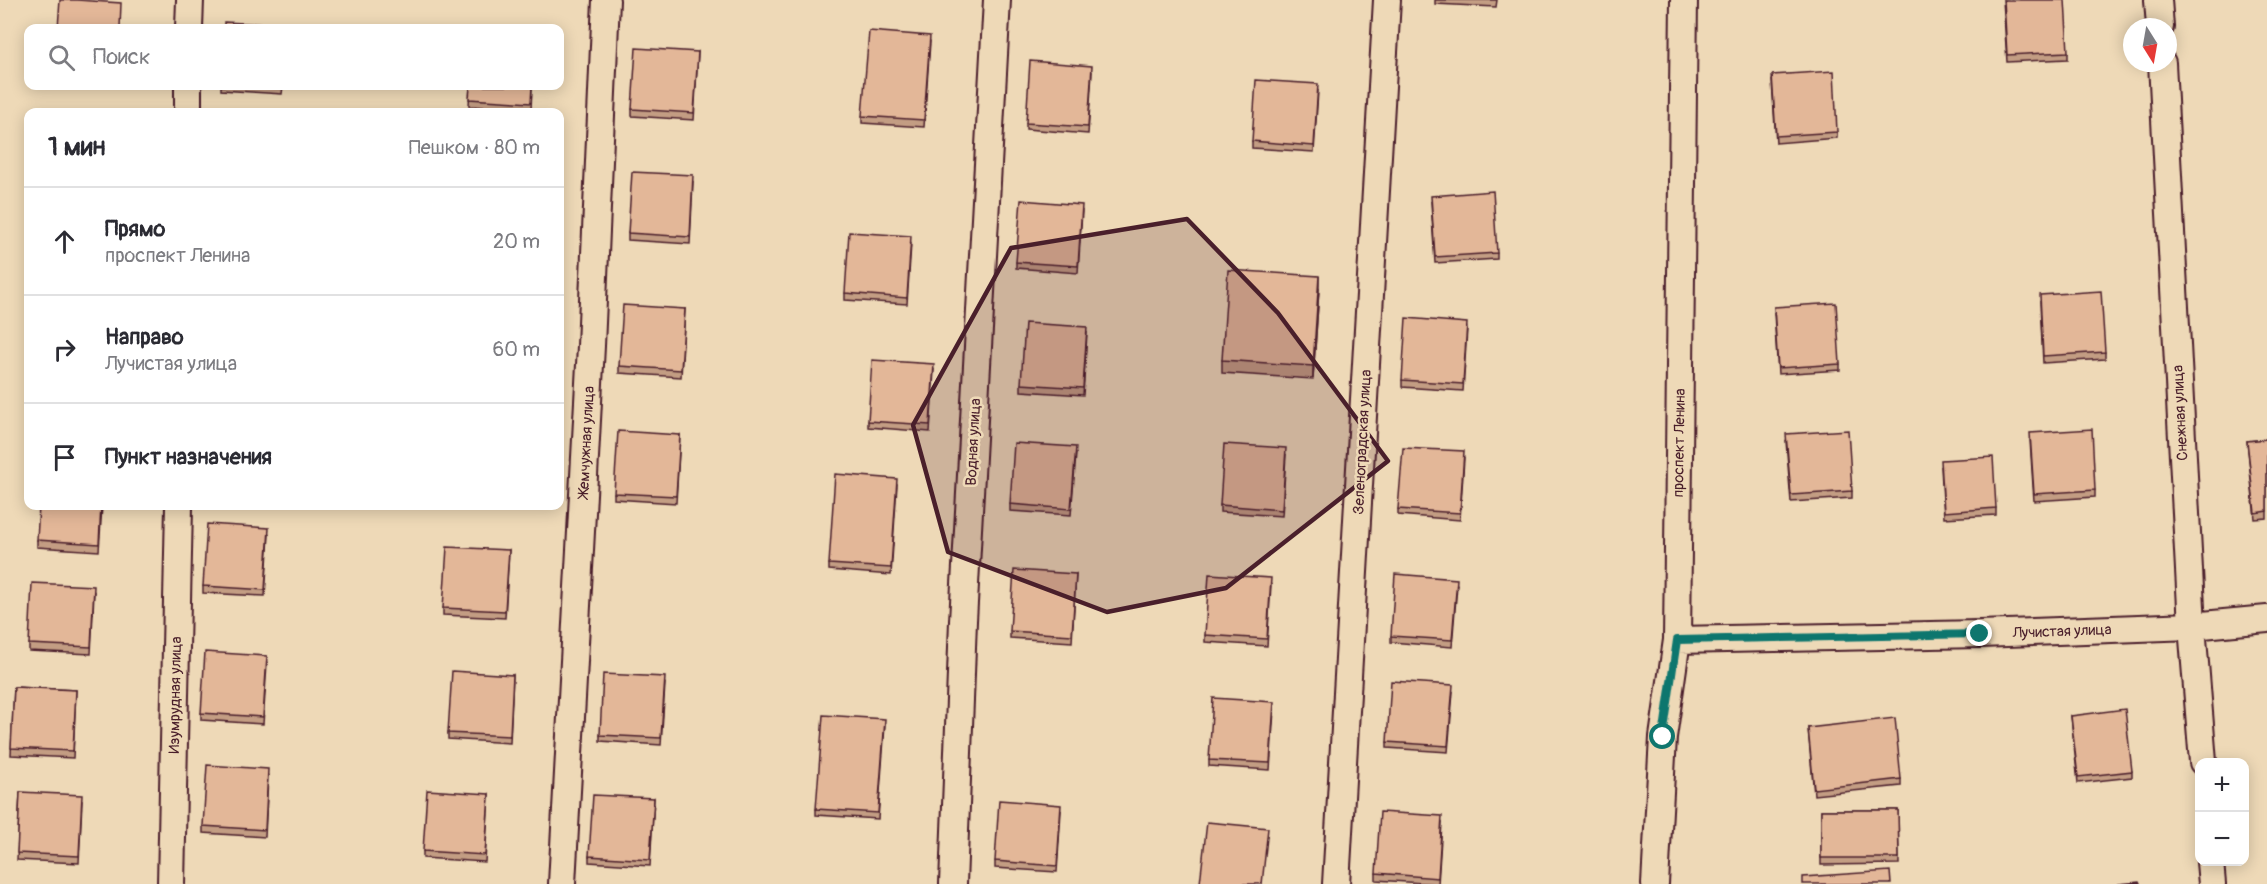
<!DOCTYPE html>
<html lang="ru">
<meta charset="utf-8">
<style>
body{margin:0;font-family:Pangolin,sans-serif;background:#f2f2f3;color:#2b2b33}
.controls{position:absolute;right:18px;bottom:18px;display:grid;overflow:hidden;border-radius:12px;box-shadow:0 3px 15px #0003}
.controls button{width:54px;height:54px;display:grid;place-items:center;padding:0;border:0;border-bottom:2px solid #e1e1e2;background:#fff;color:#2b2b33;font:30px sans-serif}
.compass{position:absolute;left:2123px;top:18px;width:54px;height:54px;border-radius:50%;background:#fff;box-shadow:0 3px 15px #0003;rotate:169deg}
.stop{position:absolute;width:18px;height:18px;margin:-14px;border:4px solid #0f766e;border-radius:50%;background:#fff}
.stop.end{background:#0f766e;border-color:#fff;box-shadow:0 2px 6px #0008}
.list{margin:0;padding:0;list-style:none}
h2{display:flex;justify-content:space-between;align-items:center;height:78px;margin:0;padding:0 24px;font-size:26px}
h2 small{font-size:20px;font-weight:400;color:#7c7c81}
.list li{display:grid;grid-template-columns:39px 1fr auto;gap:18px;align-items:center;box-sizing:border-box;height:108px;padding:0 24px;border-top:2px solid #e1e1e2}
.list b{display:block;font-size:22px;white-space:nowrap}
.list p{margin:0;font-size:20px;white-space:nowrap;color:#7c7c81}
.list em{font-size:20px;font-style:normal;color:#7c7c81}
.icon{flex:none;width:33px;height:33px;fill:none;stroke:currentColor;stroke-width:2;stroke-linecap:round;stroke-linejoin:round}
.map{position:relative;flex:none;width:2267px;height:884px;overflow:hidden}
.search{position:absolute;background:#fff;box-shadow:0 3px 15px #0003;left:24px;top:24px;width:540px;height:66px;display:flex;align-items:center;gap:15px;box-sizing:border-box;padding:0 21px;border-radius:12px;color:#7c7c81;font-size:22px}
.panel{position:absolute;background:#fff;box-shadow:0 3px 15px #0003;left:24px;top:108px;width:540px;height:402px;border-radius:12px}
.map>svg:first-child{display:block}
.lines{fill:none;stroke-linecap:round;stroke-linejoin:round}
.minor-casing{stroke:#4a1f2b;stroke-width:30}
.minor{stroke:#eed9b7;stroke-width:26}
.wall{fill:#c39d83;stroke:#4a1f2b;stroke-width:1.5}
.shaded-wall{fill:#9f806a;stroke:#4a1f2b;stroke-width:1.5}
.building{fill:#e3b798;stroke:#4a1f2b;stroke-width:1.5}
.route{stroke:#0f766e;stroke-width:8}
.marked{fill:#4a1f2b;fill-opacity:0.2;stroke:#4a1f2b;stroke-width:4.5;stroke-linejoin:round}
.labels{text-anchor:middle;stroke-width:5;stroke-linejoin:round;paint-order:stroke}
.street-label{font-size:15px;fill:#4a1f2b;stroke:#eed9b7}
</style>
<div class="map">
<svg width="2267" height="884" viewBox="0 0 2267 884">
<rect width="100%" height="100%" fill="#eed9b7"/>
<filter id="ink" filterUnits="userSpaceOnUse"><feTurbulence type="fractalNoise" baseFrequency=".0167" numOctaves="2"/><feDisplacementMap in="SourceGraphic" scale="12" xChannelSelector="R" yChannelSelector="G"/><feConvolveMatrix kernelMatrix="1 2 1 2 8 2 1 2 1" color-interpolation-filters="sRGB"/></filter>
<g filter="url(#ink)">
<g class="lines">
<g class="minor-casing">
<path id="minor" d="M2158,0L2160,27
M189,28L190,0
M2162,63L2192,626L2203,762
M188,112V86
M1677,640L1980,634L2192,626L2267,619
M2210,862L2212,884
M171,884L179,506
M562,884L591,346L606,0
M953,884L963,621L997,0
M1336,884L1387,0
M1655,884L1663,737L1677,640L1684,0"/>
</g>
<use href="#minor" class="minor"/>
</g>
<path class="wall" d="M1435,0H1497L1496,7L1435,4Z
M2003,0L2068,52V59L2007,62Z
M930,42L924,127L862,123V116Z
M698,52L694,120L632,116V109Z
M1092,72L1088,134L1026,129V123Z
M1772,81L1837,132V138L1776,143Z
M221,86H283L282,94L221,90Z
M470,86H532L531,110L469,106Z
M1318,91L1314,152L1252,148V141Z
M693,182L690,244L628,240V233Z
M1431,202L1497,253V259L1435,263Z
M1082,211L1078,273L1016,268V262Z
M911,243L907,304L845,300V293Z
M1319,289L1313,379L1222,373V360Z
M2040,302L2105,352V359L2043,363Z
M685,309L681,377L619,373V366Z
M1774,313L1840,364V370L1778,374Z
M1467,329L1463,391L1402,387V380Z
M1087,333L1083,395L1021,391V384Z
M934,370L930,432L868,427V421Z
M680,435L676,503L614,499V493Z
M2267,439V518L2255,519L2247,441Z
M2030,440L2095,490V497L2034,501Z
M1786,441L1852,491V498L1791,502Z
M1076,454L1071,515L1010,511V504Z
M1286,455L1282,516L1220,512V505Z
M1464,458L1460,520L1398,515V509Z
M1941,467L1996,508V515L1944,518Z
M897,485L891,575L829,570V564Z
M102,506L99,551L37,547V540Z
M269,535L265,596L203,593V586Z
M509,550L505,618L443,615V608Z
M1076,574L1072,642L1010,638V631Z
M1271,585L1267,646L1205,642V635Z
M1457,585L1452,647L1391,642V636Z
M94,592L91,654L29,651V644Z
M267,663L263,724L201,720V713Z
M513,675L510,743L448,739V733Z
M665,684L661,745L600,741V735Z
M14,687L76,690L73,758L11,755Z
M1453,692L1448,752L1387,748V742Z
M1274,709L1270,770L1209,766V760Z
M2071,716L2132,771V777L2078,783Z
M885,725L878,819L816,815V809Z
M1808,728L1901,779V786L1814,795Z
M268,776L265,837L203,833V826Z
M20,792L82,801L79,863L17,860Z
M489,794L485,862L423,858V851Z
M654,798L650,866L589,862V856Z
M1821,810H1898L1899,864L1821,865Z
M1061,811L1057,872L995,868V861Z
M1442,823L1438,884L1376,880V873Z"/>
<path class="shaded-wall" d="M1319,276V289L1313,379V366Z"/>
<path class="building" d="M60,0H77L121,3L120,28H58Z
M2004,0H2065L2068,52L2007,55Z
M224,22L286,25V28H224Z
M869,31L930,36L924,120L862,116Z
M636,48L698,52L694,113L632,109Z
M1030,61L1092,66L1088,127L1026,123Z
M1834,71L1837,132L1776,136L1772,75Z
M1256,80L1318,84L1314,146L1252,141Z
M255,86H282V87Z
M470,86H532L531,103L469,99Z
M632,172L693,175L690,237L628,233Z
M1493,191L1497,253L1435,257L1431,196Z
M1021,200L1082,205L1078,266L1016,262Z
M849,232L911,236L907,298L845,293Z
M1228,270L1319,276L1313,366L1222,360Z
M2101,291L2105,352L2043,356L2040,295Z
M1836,303L1840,364L1778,368L1774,307Z
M623,305L685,309L681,370L619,366Z
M1406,318L1467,323L1463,384L1402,380Z
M1025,323L1087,327L1083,388L1021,384Z
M872,360L934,364L930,425L868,421Z
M2092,429L2095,490L2034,494L2030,433Z
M1848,430L1852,491L1791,495L1786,434Z
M618,431L680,435L676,496L614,493Z
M2267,439V511L2255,513L2247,441Z
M1014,443L1076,447L1071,509L1010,504Z
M1224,444L1286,448L1282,510L1220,505Z
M1403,448L1464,451L1460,513L1398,509Z
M1993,457L1996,508L1944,512L1941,460Z
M835,474L897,479L891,568L829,564Z
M39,506H101L99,544L37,540Z
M207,524L269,528L265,590L203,586Z
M447,547L509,550L505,611L443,608Z
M1014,570L1076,574L1072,635L1010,631Z
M1209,574L1271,578L1267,639L1205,635Z
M1395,574L1457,579L1452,640L1391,636Z
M32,583L94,586L91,647L29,644Z
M205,652L267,656L263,717L201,713Z
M452,671L513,675L510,736L448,733Z
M603,674L665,677L661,738L600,735Z
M1391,681L1453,685L1448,746L1387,742Z
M14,687L76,690L73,751L11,748Z
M1213,698L1274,702L1270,763L1209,760Z
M2125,709L2132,771L2078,777L2071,716Z
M823,715L885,719L878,813L816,809Z
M1895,718L1901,779L1814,789L1808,728Z
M207,765L268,769L265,830L203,826Z
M427,790L489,794L485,855L423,851Z
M20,792L82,795L79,856L17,853Z
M593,795L654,798L650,860L589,856Z
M999,800L1061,805L1057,866L995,861Z
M1821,810H1898L1899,858H1821Z
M1380,812L1442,816L1438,878L1376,873Z
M1207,822L1268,828L1262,884H1210L1200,883Z
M1890,871L1891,884H1803V877Z
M2139,882L2140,884H2118Z"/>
</g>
<g class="lines" filter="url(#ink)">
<path class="route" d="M1663,737L1677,640L1980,634"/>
</g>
<path class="marked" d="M1187,219L1278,313L1388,461L1226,588L1107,612L948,552L913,425L1011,248Z"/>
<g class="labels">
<g class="street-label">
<text transform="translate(2180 413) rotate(-93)" y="5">Снежная улица</text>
<text transform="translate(586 442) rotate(-87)" y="5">Жемчужная улица</text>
<text transform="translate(973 442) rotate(-87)" y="5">Водная улица</text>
<text transform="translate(1362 442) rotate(-87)" y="5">Зеленоградская улица</text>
<text transform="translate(1679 443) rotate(-89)" y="5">проспект Ленина</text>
<text transform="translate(2062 631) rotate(-2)" y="5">Лучистая улица</text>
<text transform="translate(175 695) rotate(-89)" y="5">Изумрудная улица</text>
</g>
</g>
</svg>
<div class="controls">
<button>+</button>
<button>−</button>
</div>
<svg class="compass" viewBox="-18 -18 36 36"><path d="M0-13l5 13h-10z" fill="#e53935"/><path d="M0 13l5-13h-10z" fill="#7c7c81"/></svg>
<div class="stop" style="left:1663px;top:737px"></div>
<div class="stop end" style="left:1980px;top:634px"></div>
<div class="search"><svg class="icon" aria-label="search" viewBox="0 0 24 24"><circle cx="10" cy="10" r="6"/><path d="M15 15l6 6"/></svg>Поиск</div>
<section class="panel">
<h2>1 мин<small>Пешком · 80 m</small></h2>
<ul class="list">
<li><svg class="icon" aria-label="ahead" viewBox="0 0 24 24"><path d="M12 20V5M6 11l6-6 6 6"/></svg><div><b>Прямо</b><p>проспект Ленина</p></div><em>20 m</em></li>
<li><svg class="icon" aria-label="right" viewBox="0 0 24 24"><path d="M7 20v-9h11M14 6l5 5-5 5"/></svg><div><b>Направо</b><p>Лучистая улица</p></div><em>60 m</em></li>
<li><svg class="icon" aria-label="arrive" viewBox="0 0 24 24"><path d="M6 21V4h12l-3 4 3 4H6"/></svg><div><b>Пункт назначения</b></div></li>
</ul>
</section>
</div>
